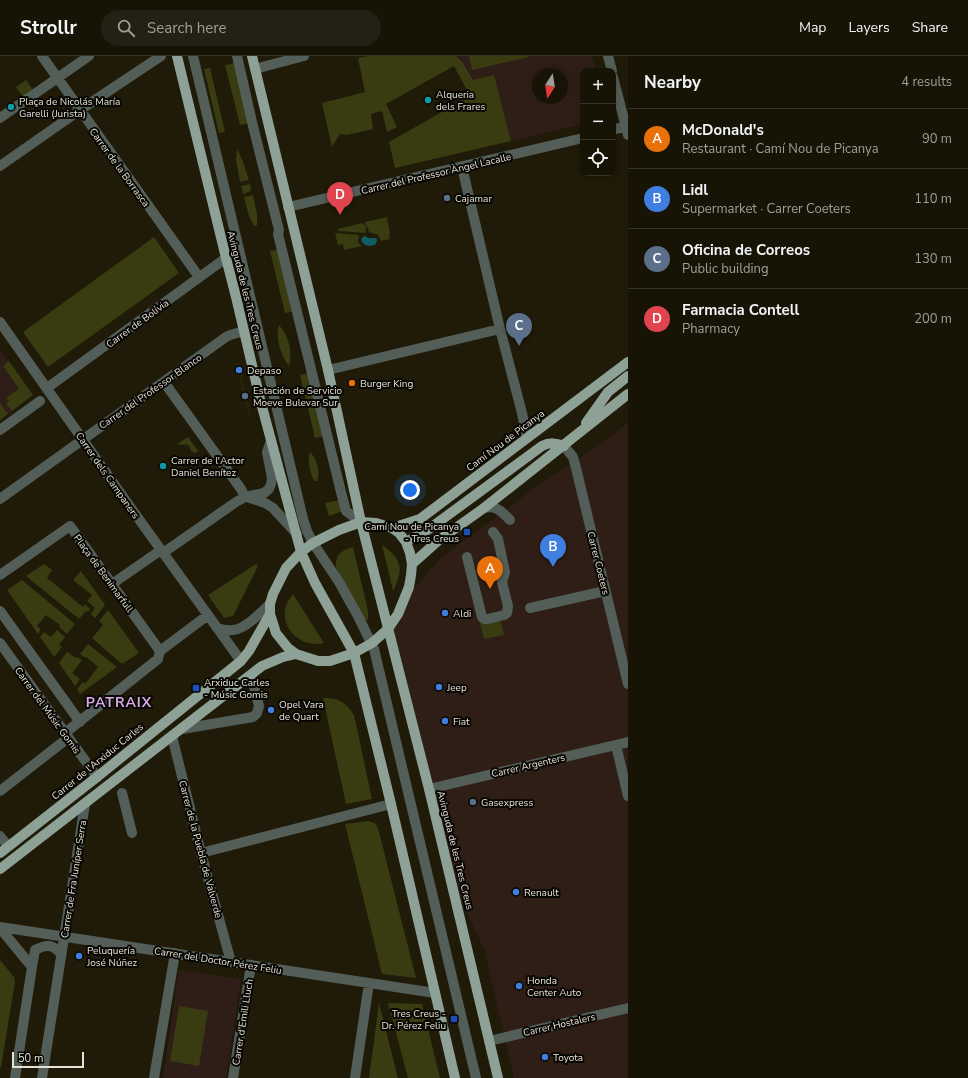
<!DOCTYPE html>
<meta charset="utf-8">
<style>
body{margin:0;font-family:"Nunito Sans",sans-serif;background:#242114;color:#f1f3f6}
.controls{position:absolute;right:12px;top:12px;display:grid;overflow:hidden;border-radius:8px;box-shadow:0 2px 6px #0003}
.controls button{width:36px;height:36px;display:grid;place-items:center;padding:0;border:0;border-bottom:1px solid #363328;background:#171406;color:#f1f3f6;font:20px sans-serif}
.compass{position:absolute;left:532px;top:12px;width:36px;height:36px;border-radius:50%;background:#171406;box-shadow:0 2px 6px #0003;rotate:192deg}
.scale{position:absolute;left:12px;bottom:10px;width:72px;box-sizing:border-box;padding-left:4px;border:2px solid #e4e2d6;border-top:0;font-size:11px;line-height:14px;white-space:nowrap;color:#e4e2d6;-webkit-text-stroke:3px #080602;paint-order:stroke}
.you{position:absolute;left:410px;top:434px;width:14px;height:14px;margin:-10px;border:3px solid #fff;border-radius:50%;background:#1a73e8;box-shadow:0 0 0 6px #1a73e833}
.badge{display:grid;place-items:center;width:26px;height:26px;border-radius:50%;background:#df98f2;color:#fff;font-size:13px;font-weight:700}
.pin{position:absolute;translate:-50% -33px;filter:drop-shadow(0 1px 2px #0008)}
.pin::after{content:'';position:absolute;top:21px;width:14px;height:12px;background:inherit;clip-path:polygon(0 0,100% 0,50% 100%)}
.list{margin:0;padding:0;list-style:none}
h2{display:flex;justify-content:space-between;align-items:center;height:52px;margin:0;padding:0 16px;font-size:17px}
h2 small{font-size:13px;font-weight:400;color:#9e9e9b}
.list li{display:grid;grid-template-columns:26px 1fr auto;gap:12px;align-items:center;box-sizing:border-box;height:60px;padding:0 16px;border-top:1px solid #363328}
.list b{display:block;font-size:15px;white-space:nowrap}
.list p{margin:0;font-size:13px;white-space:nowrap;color:#9e9e9b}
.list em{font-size:13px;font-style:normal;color:#9e9e9b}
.icon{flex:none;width:22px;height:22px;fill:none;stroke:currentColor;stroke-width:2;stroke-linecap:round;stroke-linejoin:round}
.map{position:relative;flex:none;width:628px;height:1022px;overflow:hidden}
header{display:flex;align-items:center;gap:24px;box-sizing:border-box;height:56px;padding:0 20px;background:#171406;border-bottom:1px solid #363328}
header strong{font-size:19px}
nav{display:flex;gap:22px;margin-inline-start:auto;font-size:14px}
.search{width:280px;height:36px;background:#242114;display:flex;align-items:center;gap:10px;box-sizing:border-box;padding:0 14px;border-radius:22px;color:#9e9e9b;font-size:15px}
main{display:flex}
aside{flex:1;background:#171406}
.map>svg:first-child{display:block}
.built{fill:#272207}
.industrial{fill:#2e1e16}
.education{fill:#2f1e17;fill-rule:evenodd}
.green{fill:#393b10}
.water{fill:#0f5d61}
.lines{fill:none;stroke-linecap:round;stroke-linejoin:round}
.minor{stroke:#545e59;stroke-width:10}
.major{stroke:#8da196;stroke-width:10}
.culture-dot{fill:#0f9aa8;stroke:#080602;stroke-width:1.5}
.service-dot{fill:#5c6f8a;stroke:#080602;stroke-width:1.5}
.shop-dot{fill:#3f7fe0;stroke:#080602;stroke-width:1.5}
.food-dot{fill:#e8710a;stroke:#080602;stroke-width:1.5}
.transit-dot{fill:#1a4fb4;stroke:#080602;stroke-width:1.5}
.labels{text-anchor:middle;stroke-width:4;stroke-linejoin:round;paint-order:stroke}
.poi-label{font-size:10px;fill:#e4e2d6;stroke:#080602;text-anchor:start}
.street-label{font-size:10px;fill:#e4e2d6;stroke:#080602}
.district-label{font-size:14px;font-weight:bold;letter-spacing:1px;fill:#daaae8;stroke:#080602}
</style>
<header>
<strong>Strollr</strong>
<div class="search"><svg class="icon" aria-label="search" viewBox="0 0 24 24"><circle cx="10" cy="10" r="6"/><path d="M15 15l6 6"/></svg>Search here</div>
<nav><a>Map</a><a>Layers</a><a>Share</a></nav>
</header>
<main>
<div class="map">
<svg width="628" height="1022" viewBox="0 0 628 1022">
<rect width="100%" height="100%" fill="#1f1b08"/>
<path class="built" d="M240,306L243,320L242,322L251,358L248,359L235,307Z"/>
<path class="industrial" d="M628,367V1022H514L484,893L438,795L391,575L410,536L443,500L548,422L592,394Z"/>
<path class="education" d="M456,0H592L596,15H583V68L511,85L494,20L473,24L463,7ZM538,18H562V42H538Z
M0,293L33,339L0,364Z
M179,914L241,923L226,1022H163Z"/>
<path class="green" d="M368,0H456L463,7L473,24L494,19L511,85L395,112L389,86L470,40L454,10L386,48L397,71L387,76L382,55L371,58L373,73L347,79L340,78L332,91L322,47L365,36L358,2Z
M469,0H528L529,1L472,14Z
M235,7L249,67L240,69L225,9Z
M210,12L225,76L219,77L204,13Z
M26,24L33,34L23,41L16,31Z
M237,93L242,103L249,124L240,126L236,104Z
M250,128L251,135L243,138L241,130Z
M253,139L257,158V169L254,170L249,160L244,141Z
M387,161L390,178H389L390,183L381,185L378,179L369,176L365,166Z
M362,167L366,170V177L339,175L338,174V173Z
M335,177L359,179L358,186L362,190L344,194L343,188L338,189Z
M154,181L179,217L48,311L23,276Z
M280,193L294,255L285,257L270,195Z
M279,269C289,280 293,297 289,310C281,300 275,282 279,269Z
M9,305L33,339L12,355L6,347L9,345L6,342L19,333L3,310Z
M309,317L324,380L315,382L300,319Z
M0,347L8,358L0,364Z
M188,381L198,395L196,397L191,395C189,385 184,390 177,388Z
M310,396C317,403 321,416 317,425H314C310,416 307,407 310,396Z
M340,444L343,455L329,460L325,447Z
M382,489C402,503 404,513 393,535Z
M353,491L368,555V564H365L336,512C335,498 341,495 353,491Z
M44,508L52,514L47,522L83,551L85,548L90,553L88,556L86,555L79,563L26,520Z
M256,508L258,510L233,560L224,562L208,539Z
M81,515L105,549L95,562L91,558L95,552L87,545L92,539L73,524Z
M22,524L75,568L67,578L59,571L60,569L46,559L37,570L41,573L38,578L7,534Z
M293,538L324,587C304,592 282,576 285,554C286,548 289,543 293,538Z
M108,554L139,597L122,608L92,582L103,569L99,565Z
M478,559L500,564L504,579L484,583Z
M57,574L65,581L59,589L62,591L54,601L40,581L44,576L51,581Z
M88,588L117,611L80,638L77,633L83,626L85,628L98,611L86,601H84L80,598Z
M67,596L76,602L77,601L82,604L72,617L80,623L75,630L59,607Z
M323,642C340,642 345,646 354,659L372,743L346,748Z
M369,765L376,768L379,776L416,922L382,918L345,768Z
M0,904L14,921L15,926L1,1011H0Z
M379,947L398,1022H369Z
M388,947L422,948L440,1022H408Z
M179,950L208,955L199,1010L170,1005Z"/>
<path class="water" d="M364,180L369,182H376L377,184L376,188C371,191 363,191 361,183Z"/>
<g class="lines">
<path class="minor" d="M42,0L199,221
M193,0L303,463L307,475L313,487L339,526L359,562L374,593L476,1022
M237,0L252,66L279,174L278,178L342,440L346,455L361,466
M608,0L612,15
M255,13L304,0
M613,21L628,79
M0,62L89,0
M613,74L628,69
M0,110L80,54L161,0
M462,111L500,273L522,357L527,382
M288,151L583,82
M0,266L128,448L241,605
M328,314L500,273
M164,326L241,433L245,441
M47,332L226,202
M0,374L40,345
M564,390L573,401L576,412L628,628
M247,441L265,447L273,452L297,478
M0,443L226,281L230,279L244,275
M484,452C497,449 502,456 510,464
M163,497L236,446L245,441L264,437L269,433L271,428L272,422L267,396L271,385
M467,501L482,561L485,563H488L504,559L507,557L508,550L502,526L505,516L498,483L493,476
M0,519L70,470L160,595
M112,528L161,494
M530,552L605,535
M0,555L80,666
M217,572C223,574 228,575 233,574C246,573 261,556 270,548
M0,587L97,721
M182,673L253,661L257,657L259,650L251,619
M65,677L158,603L160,595L208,559
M172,680L201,797L231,906
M616,689L628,740
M429,733L628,686
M0,735L68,682
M122,737L132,777
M0,780L8,790
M201,797L391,748
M0,871L435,937
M0,872L32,911L15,1022
M32,911L35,894C46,888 53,888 61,898
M489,985L628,952
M42,1022L85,748
M154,1022L175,897
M233,1022L251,909
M355,1022L369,927"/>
<path class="major" d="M177,0L226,202L236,241L260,343L301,496L315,527L354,597L391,748L455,1022
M252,0L328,314L361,466L429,733L498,1022
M586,367L608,336L628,320
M361,466L376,467L392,472L399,477L406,486L410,497L412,508L411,519L409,531L398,558L388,573L372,587L354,597L330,605H318L296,598L288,592L276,577L270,558V548L273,538L286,512L301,496L313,487L339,474Z
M392,472L420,463L628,306
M406,486L429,473L542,390C550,386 556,387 564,390
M412,508L439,484L484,452L628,338
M0,797L97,721L241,605L249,595L270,558
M0,813L262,610L283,601L296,598"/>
</g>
<g class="culture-dot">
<circle cx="428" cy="44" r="4"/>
<circle cx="11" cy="51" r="4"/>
<circle cx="163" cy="410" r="4"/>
</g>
<g class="service-dot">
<circle cx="447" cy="142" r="4"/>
<circle cx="245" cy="340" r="4"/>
<circle cx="473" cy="746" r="4"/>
</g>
<g class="shop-dot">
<circle cx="239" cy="314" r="4"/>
<circle cx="445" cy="557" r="4"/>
<circle cx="439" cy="631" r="4"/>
<circle cx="271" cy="654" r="4"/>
<circle cx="445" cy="665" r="4"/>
<circle cx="516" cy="836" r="4"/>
<circle cx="79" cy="900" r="4"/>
<circle cx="519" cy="930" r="4"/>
<circle cx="545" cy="1001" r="4"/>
</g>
<circle class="food-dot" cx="352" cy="327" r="4"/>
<g class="transit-dot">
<rect x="463" y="472" width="8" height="8" rx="2"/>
<rect x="192" y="628" width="8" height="8" rx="2"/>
<rect x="450" y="959" width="8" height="8" rx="2"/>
</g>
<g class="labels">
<g class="poi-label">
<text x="436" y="42">Alqueria<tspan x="436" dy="12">dels Frares</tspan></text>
<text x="19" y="49">Plaça de Nicolás María<tspan x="19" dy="12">Garelli (Jurista)</tspan></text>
<text x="455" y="146">Cajamar</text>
<text x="247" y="318">Depaso</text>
<text x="360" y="331">Burger King</text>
<text x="253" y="338">Estación de Servicio<tspan x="253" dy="12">Moeve Bulevar Sur</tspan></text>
<text x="171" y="408">Carrer de l'Actor<tspan x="171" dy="12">Daniel Benítez</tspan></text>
<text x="459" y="474" text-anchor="end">Camí Nou de Picanya<tspan x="459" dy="12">- Tres Creus</tspan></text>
<text x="453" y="561">Aldi</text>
<text x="204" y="630">Arxiduc Carles<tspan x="204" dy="12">- Músic Gomis</tspan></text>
<text x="447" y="635">Jeep</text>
<text x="279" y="652">Opel Vara<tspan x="279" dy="12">de Quart</tspan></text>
<text x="453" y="669">Fiat</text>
<text x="481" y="750">Gasexpress</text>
<text x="524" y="840">Renault</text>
<text x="87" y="898">Peluquería<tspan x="87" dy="12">José Núñez</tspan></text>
<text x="527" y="928">Honda<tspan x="527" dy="12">Center Auto</tspan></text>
<text x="446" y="961" text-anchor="end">Tres Creus -<tspan x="446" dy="12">Dr. Pérez Feliu</tspan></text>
<text x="553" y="1005">Toyota</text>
</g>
<g class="street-label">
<text transform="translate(120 111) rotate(54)" y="4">Carrer de la Borrasca</text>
<text transform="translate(436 117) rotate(-13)" y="4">Carrer del Professor Àngel Lacalle</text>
<text transform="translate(246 234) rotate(76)" y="4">Avinguda de les Tres Creus</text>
<text transform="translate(137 267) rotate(-36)" y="4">Carrer de Bolívia</text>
<text transform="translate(150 335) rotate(-35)" y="4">Carrer del Professor Blanco</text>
<text transform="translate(505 384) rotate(-37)" y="4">Camí Nou de Picanya</text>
<text transform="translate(108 419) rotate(55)" y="4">Carrer dels Campaners</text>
<text transform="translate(599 507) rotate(76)" y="4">Carrer Coeters</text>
<text transform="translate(104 517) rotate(54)" y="4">Plaça de Benimarfull</text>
<text transform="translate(48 654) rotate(54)" y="4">Carrer del Músic Gomis</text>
<text transform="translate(97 705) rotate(-39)" y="4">Carrer de l'Arxiduc Carles</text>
<text transform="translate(528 709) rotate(-13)" y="4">Carrer Argenters</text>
<text transform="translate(201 793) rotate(75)" y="4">Carrer de la Puebla de Valverde</text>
<text transform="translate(456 794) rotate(76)" y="4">Avinguda de les Tres Creus</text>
<text transform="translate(73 823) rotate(-81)" y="4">Carrer de Fra Juníper Serra</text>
<text transform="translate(218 904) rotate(9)" y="4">Carrer del Doctor Pérez Feliu</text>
<text transform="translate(242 966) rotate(-81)" y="4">Carrer d'Emili Lluch</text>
<text transform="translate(559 968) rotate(-13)" y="4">Carrer Hostalers</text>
</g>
<g class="district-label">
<text x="119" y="651">PATRAIX</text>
</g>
</g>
</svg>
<div class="controls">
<button>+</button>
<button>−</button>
<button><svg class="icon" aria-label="locate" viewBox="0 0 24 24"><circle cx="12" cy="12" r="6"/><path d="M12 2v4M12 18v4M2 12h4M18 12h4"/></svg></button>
</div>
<svg class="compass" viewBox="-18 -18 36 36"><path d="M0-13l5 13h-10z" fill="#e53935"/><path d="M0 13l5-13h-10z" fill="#9e9e9b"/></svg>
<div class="scale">50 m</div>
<div class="you"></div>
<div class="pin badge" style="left:490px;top:533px;background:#e8710a">A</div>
<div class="pin badge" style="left:553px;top:511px;background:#3f7fe0">B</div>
<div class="pin badge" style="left:519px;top:290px;background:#5c6f8a">C</div>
<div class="pin badge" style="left:340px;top:159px;background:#e0444e">D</div>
</div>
<aside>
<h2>Nearby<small>4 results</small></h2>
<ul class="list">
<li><span class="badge" style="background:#e8710a">A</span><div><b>McDonald's</b><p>Restaurant · Camí Nou de Picanya</p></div><em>90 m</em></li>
<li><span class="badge" style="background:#3f7fe0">B</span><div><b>Lidl</b><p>Supermarket · Carrer Coeters</p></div><em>110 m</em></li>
<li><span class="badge" style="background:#5c6f8a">C</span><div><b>Oficina de Correos</b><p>Public building</p></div><em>130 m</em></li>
<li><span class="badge" style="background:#e0444e">D</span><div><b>Farmacia Contell</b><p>Pharmacy</p></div><em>200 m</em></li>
</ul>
</aside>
</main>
